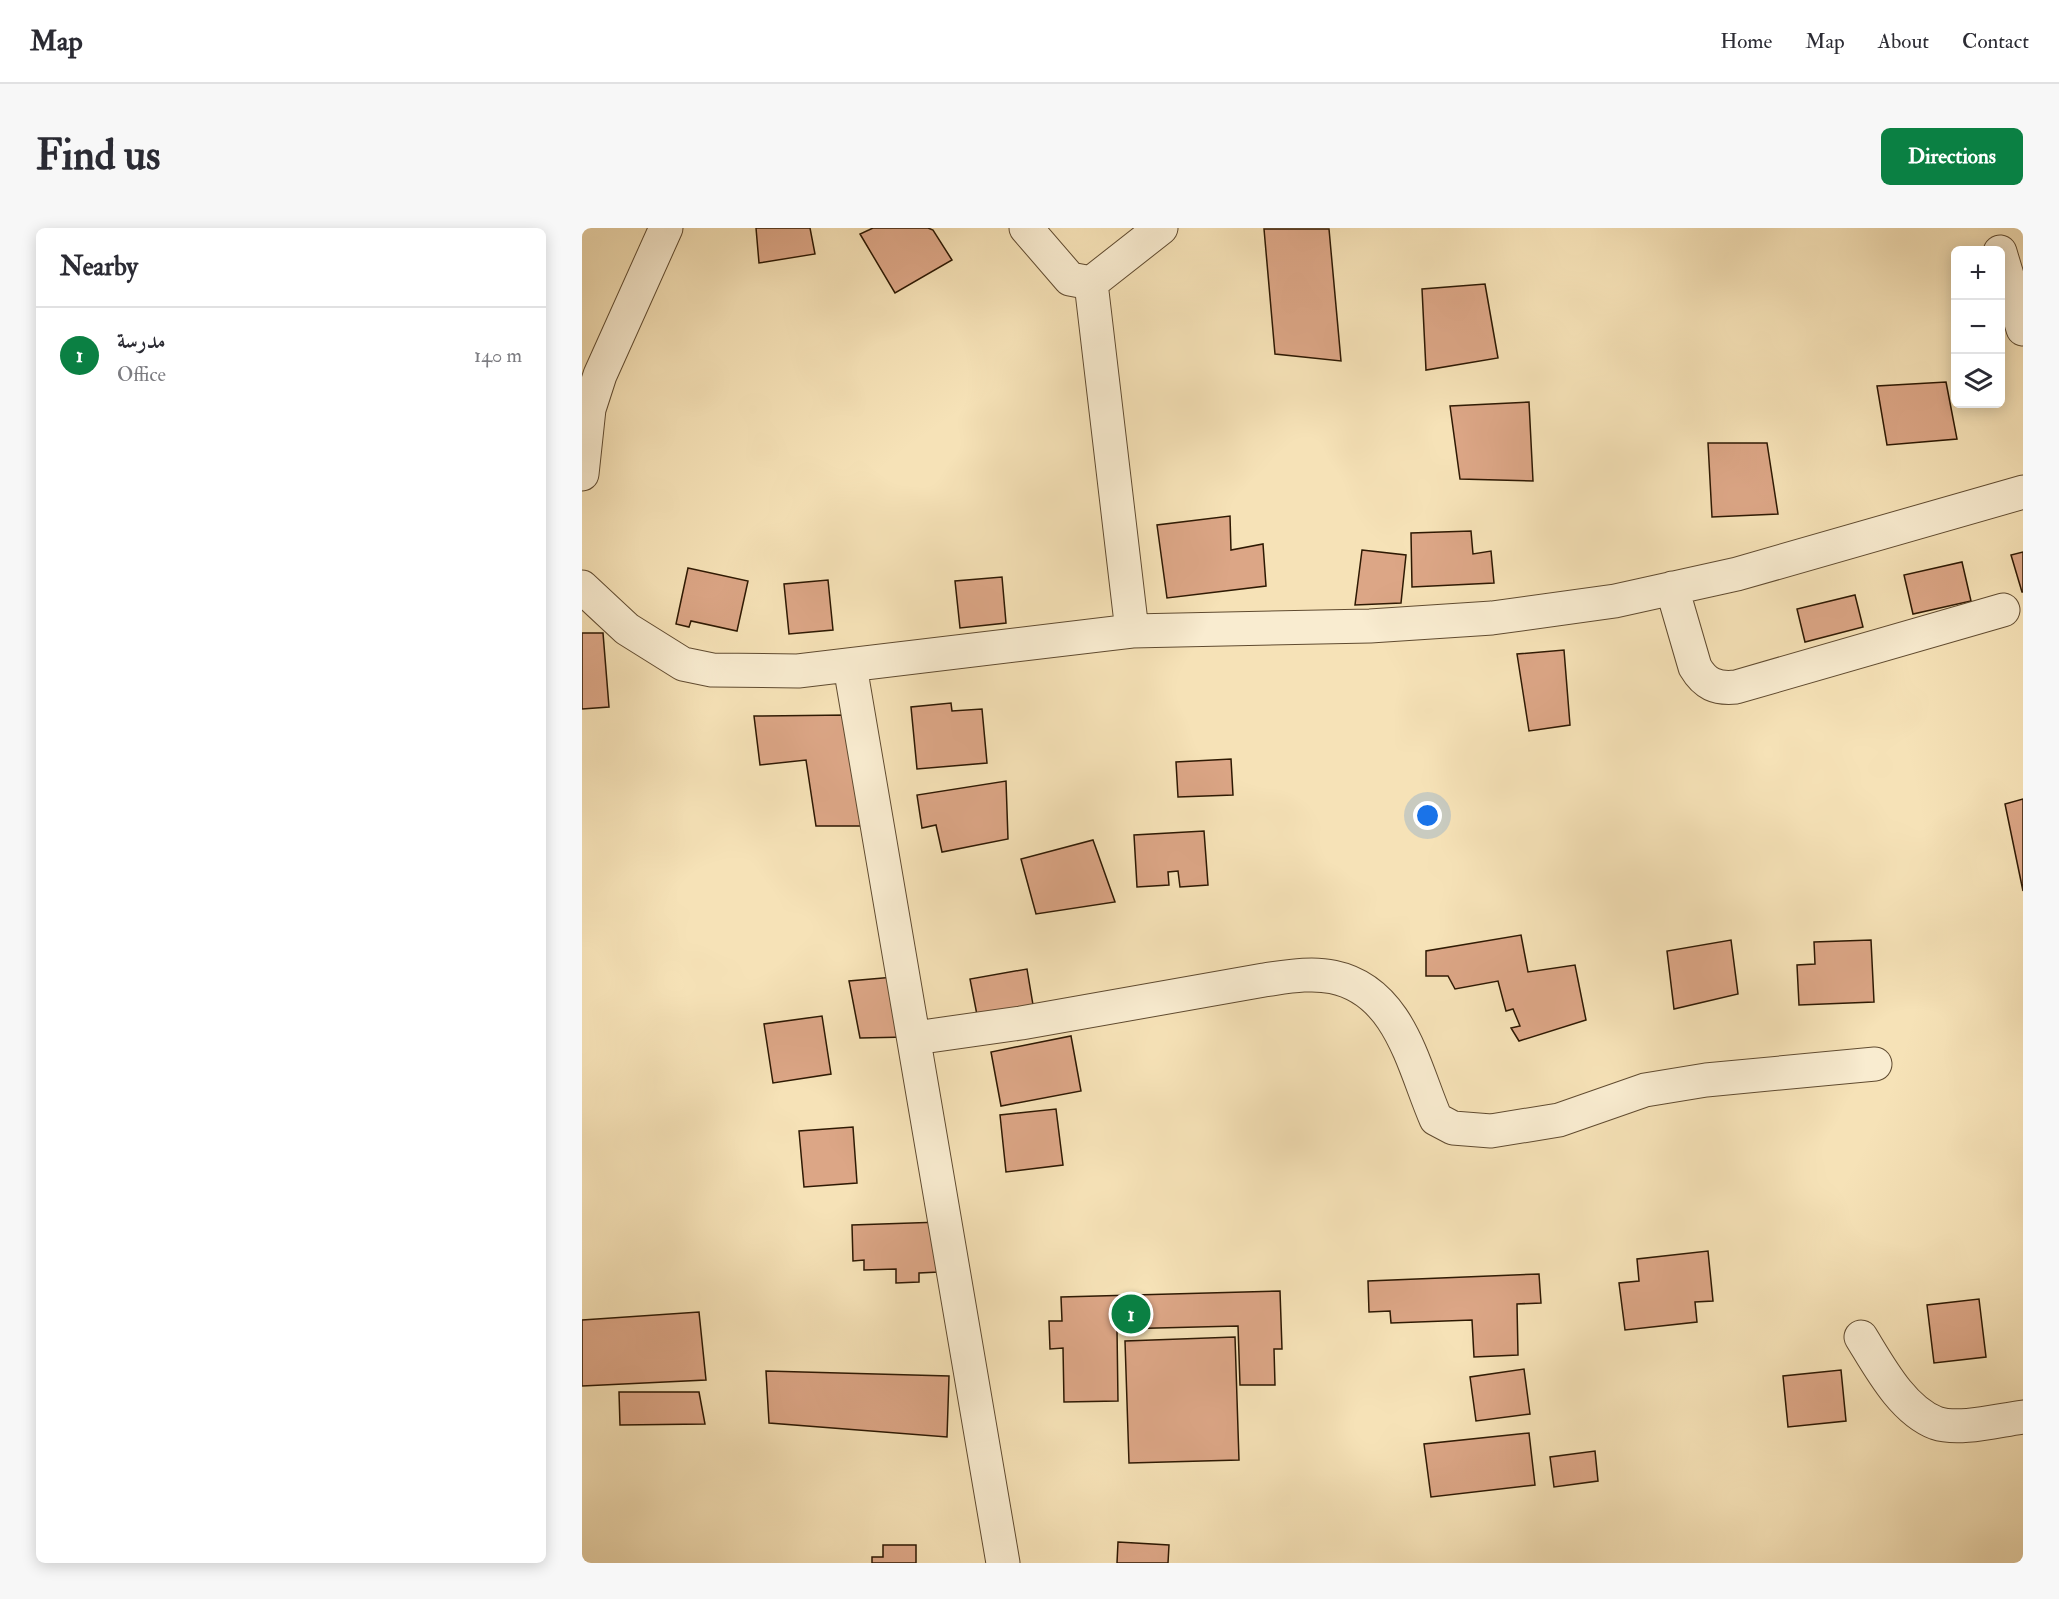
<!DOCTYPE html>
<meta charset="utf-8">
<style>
body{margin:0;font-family:"IM FELL Double Pica",Amiri,serif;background:#f7f7f7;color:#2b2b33}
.controls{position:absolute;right:18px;top:18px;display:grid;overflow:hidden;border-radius:9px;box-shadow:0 3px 15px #0003}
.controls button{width:54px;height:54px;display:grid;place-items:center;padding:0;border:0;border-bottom:2px solid #e1e1e2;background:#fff;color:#2b2b33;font:30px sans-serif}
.you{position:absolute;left:846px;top:588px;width:21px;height:21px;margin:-15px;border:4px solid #fff;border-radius:50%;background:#1a73e8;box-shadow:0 0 0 9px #1a73e833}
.badge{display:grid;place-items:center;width:39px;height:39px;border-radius:50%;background:#0b8043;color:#fff;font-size:20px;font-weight:700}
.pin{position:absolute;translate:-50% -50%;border:3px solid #fff;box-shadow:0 2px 6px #0006}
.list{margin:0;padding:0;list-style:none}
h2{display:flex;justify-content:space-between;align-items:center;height:78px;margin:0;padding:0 24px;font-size:26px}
h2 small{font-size:20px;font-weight:400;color:#7c7c81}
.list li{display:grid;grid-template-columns:39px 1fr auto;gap:18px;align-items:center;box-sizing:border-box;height:96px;padding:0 24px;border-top:2px solid #e1e1e2}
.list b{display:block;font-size:22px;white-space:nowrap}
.list p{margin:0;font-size:20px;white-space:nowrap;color:#7c7c81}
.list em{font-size:20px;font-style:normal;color:#7c7c81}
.icon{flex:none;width:33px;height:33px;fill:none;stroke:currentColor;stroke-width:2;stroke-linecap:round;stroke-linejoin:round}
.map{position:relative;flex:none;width:1441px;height:1335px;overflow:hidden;border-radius:9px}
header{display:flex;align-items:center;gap:36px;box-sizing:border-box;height:84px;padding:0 30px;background:#fff;border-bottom:2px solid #e1e1e2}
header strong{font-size:28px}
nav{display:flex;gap:33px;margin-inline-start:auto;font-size:21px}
.intro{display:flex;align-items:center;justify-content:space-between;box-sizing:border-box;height:144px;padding:0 36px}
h1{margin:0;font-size:42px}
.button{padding:15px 27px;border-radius:9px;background:#0b8043;color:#fff;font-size:21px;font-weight:700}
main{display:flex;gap:36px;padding:0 36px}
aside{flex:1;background:#fff;border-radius:9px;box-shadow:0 3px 15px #0003}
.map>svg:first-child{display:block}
.building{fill:#dca686;stroke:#2e1903;stroke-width:1.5}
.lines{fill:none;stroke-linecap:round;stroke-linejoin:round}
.minor-casing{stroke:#604b30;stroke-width:35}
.minor{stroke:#f9ecd0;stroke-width:33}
</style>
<header>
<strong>Map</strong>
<nav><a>Home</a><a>Map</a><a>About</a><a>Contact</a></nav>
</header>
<div class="intro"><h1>Find us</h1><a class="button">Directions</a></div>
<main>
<aside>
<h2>Nearby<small></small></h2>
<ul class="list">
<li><span class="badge">1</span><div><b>مدرسة</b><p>Office</p></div><em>140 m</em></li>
</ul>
</aside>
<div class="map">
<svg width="1441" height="1335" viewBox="0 0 1441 1335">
<rect width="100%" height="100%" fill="#f6e2b7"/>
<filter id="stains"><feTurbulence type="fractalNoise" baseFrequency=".00333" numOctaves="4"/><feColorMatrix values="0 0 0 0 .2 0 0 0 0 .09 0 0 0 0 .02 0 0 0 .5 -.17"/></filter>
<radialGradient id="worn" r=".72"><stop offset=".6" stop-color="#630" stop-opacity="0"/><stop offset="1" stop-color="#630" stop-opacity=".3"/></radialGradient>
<path class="building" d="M174,0H228L233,26L177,35Z
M291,0H346L351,2L370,32L313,65L278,6Z
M682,1H747L759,133L693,126Z
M903,56L916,130L844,142L840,61Z
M1364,154L1375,211L1305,217L1295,158Z
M947,174L951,253L878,251L868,178Z
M1126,215H1185L1196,286L1130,289Z
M648,288L649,322L681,316L684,358L585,370L575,297Z
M889,303L891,326L909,323L912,355L830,359L829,305Z
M780,322L824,327L819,375L773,377Z
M1441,324V364H1440L1429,327Z
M1380,334L1389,373L1331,386L1322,347Z
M106,340L166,353L155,403L109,393L107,399L94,396Z
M420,349L424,395L378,400L373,353Z
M246,352L251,402L207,406L202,356Z
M1273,367L1281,399L1223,414L1215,381Z
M0,405H21L27,479L0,481Z
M982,422L988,497L947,503L935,426Z
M369,475L370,483L400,481L405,535L335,541L329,479Z
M266,487L287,598H234L224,532L178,537L172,488Z
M649,531L651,567L596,569L594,534Z
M424,553L426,611L360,624L354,597L340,600L335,567Z
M1441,571V663L1423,576Z
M622,603L626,657L598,659L596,643L586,644L587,657L555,659L552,607Z
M511,612L533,674L454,686L439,631Z
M939,707L946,744L993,737L1004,792L937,813L929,800L938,798L931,781L924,783L916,753L873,761L866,748H844V723Z
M1149,712L1156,766L1092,781L1085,723Z
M1289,712L1292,774L1217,777L1215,737L1233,736L1232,714Z
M445,741L452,783L396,792L388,751Z
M312,749L325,809L278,810L267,753Z
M240,788L249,846L191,855L182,796Z
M489,808L499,863L419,878L409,824Z
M474,881L481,937L424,944L418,887Z
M271,899L275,955L222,959L217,903Z
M359,994L357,1044L337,1045V1054L314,1055V1041L282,1042V1032L271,1033L270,997Z
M1126,1023L1131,1073L1113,1074L1115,1094L1043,1102L1037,1055L1057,1053L1055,1031Z
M957,1046L959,1075L935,1076L936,1127L892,1129L890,1092L809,1095L808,1083L787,1084L786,1053Z
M698,1063L700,1121H692L693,1157H658L656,1098L535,1101L536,1173L482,1174L481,1120L468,1121L467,1093H480L479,1069Z
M1397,1071L1404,1129L1352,1135L1345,1077Z
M117,1084L124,1152L0,1158V1092Z
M653,1109L657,1232L547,1235L543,1113Z
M942,1141L948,1186L894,1193L888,1149Z
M1259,1142L1264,1193L1206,1199L1201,1148Z
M184,1143L367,1148L365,1209L187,1195Z
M37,1164H117L123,1196L38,1197Z
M947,1205L953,1257L849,1269L842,1216Z
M1013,1223L1016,1253L972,1259L968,1229Z
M536,1314L587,1317L586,1335H535Z
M301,1317H334V1335H290V1329H301Z"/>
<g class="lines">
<g class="minor-casing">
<path id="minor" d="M444,0L488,51L509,55L579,0
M1418,24L1441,101
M509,55L550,403
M0,246L7,181L18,147L84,0
M0,359L45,401L101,436L130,442L216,443L550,403L788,398L910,390L1033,373L1155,346L1441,264
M1090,360L1113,439C1123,456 1134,461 1154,459L1421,382
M268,438L421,1335
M333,810L439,795L682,752C704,749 729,744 751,749C818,763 831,838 854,891L871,900L909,903L977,892L1063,862L1124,852L1293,836
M1279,1109C1297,1138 1320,1182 1354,1195C1377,1203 1417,1192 1441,1189"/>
</g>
<use href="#minor" class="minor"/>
</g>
<rect width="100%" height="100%" filter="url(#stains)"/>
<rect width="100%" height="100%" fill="url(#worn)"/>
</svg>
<div class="controls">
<button>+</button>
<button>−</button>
<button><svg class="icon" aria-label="layers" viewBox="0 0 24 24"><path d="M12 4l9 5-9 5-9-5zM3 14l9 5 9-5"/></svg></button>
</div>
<div class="you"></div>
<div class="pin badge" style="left:549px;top:1086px">1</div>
</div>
</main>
